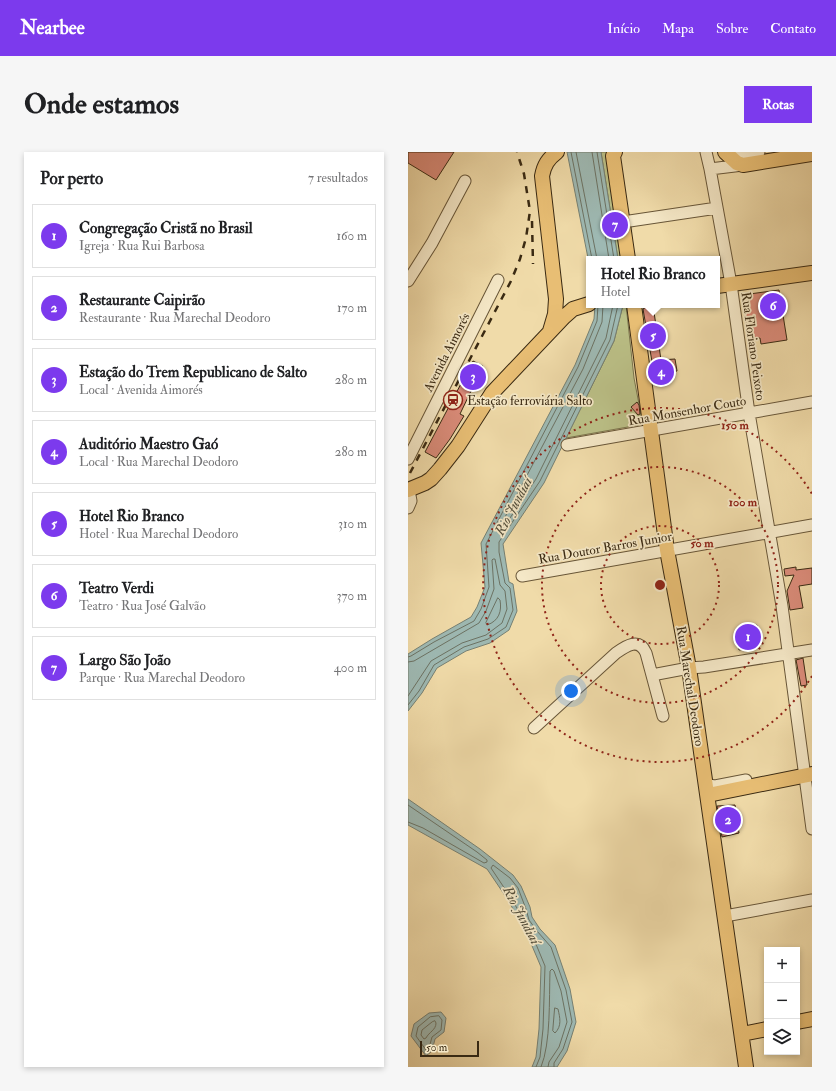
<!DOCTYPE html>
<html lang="pt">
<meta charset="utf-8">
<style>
body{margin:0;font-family:"IM FELL Double Pica",serif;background:#f6f6f6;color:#202124}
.controls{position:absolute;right:12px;bottom:12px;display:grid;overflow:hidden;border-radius:0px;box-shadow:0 2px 6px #0003}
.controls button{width:36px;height:36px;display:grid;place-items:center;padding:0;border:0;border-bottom:1px solid #e0e0e0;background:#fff;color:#202124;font:20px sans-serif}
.scale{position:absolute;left:12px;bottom:10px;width:59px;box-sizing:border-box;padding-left:4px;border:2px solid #3a2a13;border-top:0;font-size:11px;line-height:14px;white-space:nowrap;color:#3a2a13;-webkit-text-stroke:3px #f5e8c7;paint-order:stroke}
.you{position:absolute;left:163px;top:539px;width:14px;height:14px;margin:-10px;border:3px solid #fff;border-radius:50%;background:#1a73e8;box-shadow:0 0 0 6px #1a73e833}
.badge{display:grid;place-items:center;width:26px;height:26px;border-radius:50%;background:#7c3aed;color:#fff;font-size:13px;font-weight:700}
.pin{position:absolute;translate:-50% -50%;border:2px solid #fff;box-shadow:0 1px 4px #0006}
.popup{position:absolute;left:178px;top:104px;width:134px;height:52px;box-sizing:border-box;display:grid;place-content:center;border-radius:0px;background:#fff;filter:drop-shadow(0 1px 3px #0005);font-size:13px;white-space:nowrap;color:#757577}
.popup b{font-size:15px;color:#202124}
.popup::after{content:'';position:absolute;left:50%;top:100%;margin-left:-8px;border:8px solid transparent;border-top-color:#fff}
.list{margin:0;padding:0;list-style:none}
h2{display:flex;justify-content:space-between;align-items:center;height:52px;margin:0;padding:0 16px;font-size:17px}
h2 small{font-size:13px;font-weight:400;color:#757577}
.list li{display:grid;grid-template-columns:26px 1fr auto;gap:12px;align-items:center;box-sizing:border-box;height:64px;margin:0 8px 8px;padding:0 8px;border:1px solid #e0e0e0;border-radius:0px}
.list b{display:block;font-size:15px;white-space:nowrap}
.list p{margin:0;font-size:13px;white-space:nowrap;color:#757577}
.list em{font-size:13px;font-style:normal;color:#757577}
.icon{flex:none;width:22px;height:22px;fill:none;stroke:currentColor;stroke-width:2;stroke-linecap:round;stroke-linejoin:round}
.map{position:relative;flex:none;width:404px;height:915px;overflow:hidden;border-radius:0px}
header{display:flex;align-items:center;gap:24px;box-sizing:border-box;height:56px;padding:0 20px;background:#7c3aed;color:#fff}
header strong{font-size:19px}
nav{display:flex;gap:22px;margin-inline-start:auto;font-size:14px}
.intro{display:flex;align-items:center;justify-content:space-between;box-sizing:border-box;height:96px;padding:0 24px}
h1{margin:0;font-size:28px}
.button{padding:10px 18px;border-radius:0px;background:#7c3aed;color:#fff;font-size:14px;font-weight:700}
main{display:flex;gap:24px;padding:0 24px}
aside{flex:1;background:#fff;border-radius:0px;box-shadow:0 2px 6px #0003}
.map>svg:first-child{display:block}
.green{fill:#bbc087;stroke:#7a754d}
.water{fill:#9eb9b3;stroke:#768073}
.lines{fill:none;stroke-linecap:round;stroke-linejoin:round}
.shore{stroke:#6c7263;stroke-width:1}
.building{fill:#da8b79;stroke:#3a2a13}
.minor-casing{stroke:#685638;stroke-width:13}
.major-casing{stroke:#3a2a13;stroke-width:16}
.minor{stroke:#f5e8c7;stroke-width:11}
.major{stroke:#e8be74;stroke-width:14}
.rail{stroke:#3a2a13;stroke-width:2.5;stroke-dasharray:7 7;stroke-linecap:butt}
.ring{fill:none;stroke:#8f2418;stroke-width:2;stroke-dasharray:2 4}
.labels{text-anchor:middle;stroke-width:3.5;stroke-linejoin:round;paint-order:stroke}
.street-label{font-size:13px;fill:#3a2a13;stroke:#f5e8c7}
.poi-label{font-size:13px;fill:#3a2a13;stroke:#f5e8c7;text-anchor:start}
.water-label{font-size:14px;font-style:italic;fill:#534e3b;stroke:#f5e8c7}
.centre{fill:#8f2418;stroke:#f5e8c7;stroke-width:2}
.ring-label{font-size:12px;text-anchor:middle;font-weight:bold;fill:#8f2418;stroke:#f5e8c7;stroke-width:3.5;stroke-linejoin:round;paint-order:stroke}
</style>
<header>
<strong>Nearbee</strong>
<nav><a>Início</a><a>Mapa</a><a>Sobre</a><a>Contato</a></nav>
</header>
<div class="intro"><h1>Onde estamos</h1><a class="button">Rotas</a></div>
<main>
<aside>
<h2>Por perto<small>7 resultados</small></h2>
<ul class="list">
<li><span class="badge">1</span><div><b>Congregação Cristã no Brasil</b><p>Igreja · Rua Rui Barbosa</p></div><em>160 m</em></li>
<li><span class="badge">2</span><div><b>Restaurante Caipirão</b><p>Restaurante · Rua Marechal Deodoro</p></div><em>170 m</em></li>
<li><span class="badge">3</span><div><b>Estação do Trem Republicano de Salto</b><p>Local · Avenida Aimorés</p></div><em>280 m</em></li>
<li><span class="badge">4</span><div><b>Auditório Maestro Gaó</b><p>Local · Rua Marechal Deodoro</p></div><em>280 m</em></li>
<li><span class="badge">5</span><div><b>Hotel Rio Branco</b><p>Hotel · Rua Marechal Deodoro</p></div><em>310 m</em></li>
<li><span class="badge">6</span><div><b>Teatro Verdi</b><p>Teatro · Rua José Galvão</p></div><em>370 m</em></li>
<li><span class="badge">7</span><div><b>Largo São João</b><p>Parque · Rua Marechal Deodoro</p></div><em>400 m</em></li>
</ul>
</aside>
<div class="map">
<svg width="404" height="915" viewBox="0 0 404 915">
<rect width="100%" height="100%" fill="#f0dba9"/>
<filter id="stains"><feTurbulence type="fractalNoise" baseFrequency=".005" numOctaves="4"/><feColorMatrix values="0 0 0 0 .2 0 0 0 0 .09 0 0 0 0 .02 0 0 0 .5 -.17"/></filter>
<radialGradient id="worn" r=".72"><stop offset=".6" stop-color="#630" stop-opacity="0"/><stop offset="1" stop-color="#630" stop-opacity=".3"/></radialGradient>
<path class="green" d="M193,0H200L213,107H210Z
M215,153H218L226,226L234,268L231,273L158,286L206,189Z"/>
<path class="water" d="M159,0H193L210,107H181V111Z
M187,153H215L206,189L136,331L95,392L101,430L105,432L109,459L101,478L82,491L58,499L29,516L14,541L0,559V502L24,487L63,465L69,455L77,435L73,391L167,213L186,167Z
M0,647L72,697L105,723L113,734L122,755L124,765L132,777L147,793L162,837L168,870L159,899L149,915H124L128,905L131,877L133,815L119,782L100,748L79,717L0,673Z
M33,860L38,866L36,880L27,887L24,899L18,904L3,884L6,872L21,861Z"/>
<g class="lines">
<path class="shore" d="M163,0L184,107
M168,0L189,107
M184,0L201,107
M189,0L206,107
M195,153L194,170L175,217L96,367L97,370L100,369L128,327L198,186L205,153
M90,446L92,448C94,459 91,469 79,473L78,471Z
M0,505L3,504L26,490L66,469L73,457L81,435L78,392L170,215L189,169L190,153
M0,510L6,509L71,471L78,459L86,437L84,408L85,407H87L92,433L97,439L99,457L94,471L78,483L54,491L23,509L0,544
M0,553L11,539L26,513L56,495L80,487L98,475L105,458L102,436L97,431L91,400V390L132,329L202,188L210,153
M0,653L69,700L79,708V710L76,711L15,676L0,670
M147,856L150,857C152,866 154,874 147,881L145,879Z
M31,864L34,868L33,878L24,885L21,896L18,898L8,884L10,875L22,865Z
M27,869L28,871C28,878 21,880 18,886L16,887L13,883L14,878L24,870Z
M128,915L132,905L135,877L137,814L123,780L103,746L83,716L85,713L102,726L110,736L118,757L121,768L129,779L143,795L158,838L164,870L155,897L146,911V915
M133,915C143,891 141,847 142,819L144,817L146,819L153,839L159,870L151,895L141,910L140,915"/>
</g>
<path class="building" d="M0,0H46L28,28L0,11Z
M371,138L379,188L353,192L352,186L341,188L334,143Z
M243,153H246L248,160H246L253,208L267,207L269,219L253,222L254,232L248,233L235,157L238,155Z
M65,209L75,214L52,262L56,264L42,287L28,306L17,300Z
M229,250L231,253L232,262L230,263L223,255Z
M388,415V418L404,416V432L391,434L395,456L382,458L379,439L386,423L377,424L376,417Z
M349,473L350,495L331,498L329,476Z
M395,506L399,533L393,534L388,508Z
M327,653L331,681L314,685L309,654Z"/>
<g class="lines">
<g class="minor-casing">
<path id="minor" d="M298,0L302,17L323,132L341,261L374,454L404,677
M321,0C332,4 340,2 351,0
M302,17L335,13
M215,70L309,56
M0,129L24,91L57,29
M159,293L404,250
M0,307L90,128
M0,356L3,349L1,338
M114,424L404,373
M244,523L281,516L296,515L404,498
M126,576L208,501C218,494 231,485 238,501L255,564
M298,632L307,634L338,628
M317,764L404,748"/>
</g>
<g class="major-casing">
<path id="major" d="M207,0L205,4L220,107
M317,0L329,11L335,13L404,2
M309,134L404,121
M226,153L259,398L281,516L338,915
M142,179L147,162L148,147L134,24C136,13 140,7 149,0
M0,338L17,331L23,327L32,317L50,294L84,241L156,165L165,157L181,152
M300,643L404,622
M389,870L404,867
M334,882L359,877"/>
</g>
<use href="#minor" class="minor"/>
<use href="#major" class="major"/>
<path class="rail" d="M124,69L125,112
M2,321L103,129L112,107L118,86L122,59L116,22L109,0"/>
</g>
<g class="ring">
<circle cx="252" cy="433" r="59"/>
<circle cx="252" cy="433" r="118"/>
<path d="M404 524A177 177 0 1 1 404 342"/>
</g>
<defs>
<g id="station-ring" transform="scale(1)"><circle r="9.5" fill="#f5e8c7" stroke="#8f2418" stroke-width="1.5"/><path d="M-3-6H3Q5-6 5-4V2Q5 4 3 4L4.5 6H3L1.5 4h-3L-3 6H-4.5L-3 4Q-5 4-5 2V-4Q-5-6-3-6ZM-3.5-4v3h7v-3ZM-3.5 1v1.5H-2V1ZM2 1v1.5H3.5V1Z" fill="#8f2418"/></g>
</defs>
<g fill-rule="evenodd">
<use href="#station-ring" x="45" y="248"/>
</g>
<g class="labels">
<g class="street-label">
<text transform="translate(346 194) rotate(82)" y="5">Rua Floriano Peixoto</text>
<text transform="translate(38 200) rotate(-63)" y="5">Avenida Aimorés</text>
<text transform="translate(279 258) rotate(-10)" y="5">Rua Monsenhor Couto</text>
<text transform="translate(197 395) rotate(-10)" y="5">Rua Doutor Barros Junior</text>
<text transform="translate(283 534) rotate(81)" y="5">Rua Marechal Deodoro</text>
</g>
<g class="poi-label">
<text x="59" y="253">Estação ferroviária Salto</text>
</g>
<g class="water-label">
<text transform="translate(105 354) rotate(-62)" y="5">Rio Jundiaí</text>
<text transform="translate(114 763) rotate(62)" y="5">Rio Jundiaí</text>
</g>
</g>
<circle cx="252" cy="433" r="6" class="centre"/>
<g class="ring-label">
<text x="327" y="277">150 m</text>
<text x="335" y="354">100 m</text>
<text x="294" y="395">50 m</text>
</g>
<rect width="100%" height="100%" filter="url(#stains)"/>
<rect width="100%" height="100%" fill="url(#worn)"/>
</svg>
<div class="controls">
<button>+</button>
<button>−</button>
<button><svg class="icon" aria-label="layers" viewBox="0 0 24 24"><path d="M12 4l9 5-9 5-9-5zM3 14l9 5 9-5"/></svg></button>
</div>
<div class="scale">50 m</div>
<div class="you"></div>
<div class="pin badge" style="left:340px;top:485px">1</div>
<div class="pin badge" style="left:320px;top:668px">2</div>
<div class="pin badge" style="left:65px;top:225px">3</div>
<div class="pin badge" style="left:253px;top:220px">4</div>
<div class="pin badge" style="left:245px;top:184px">5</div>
<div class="popup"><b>Hotel Rio Branco</b>Hotel</div>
<div class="pin badge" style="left:365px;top:154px">6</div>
<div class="pin badge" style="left:207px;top:73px">7</div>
</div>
</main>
